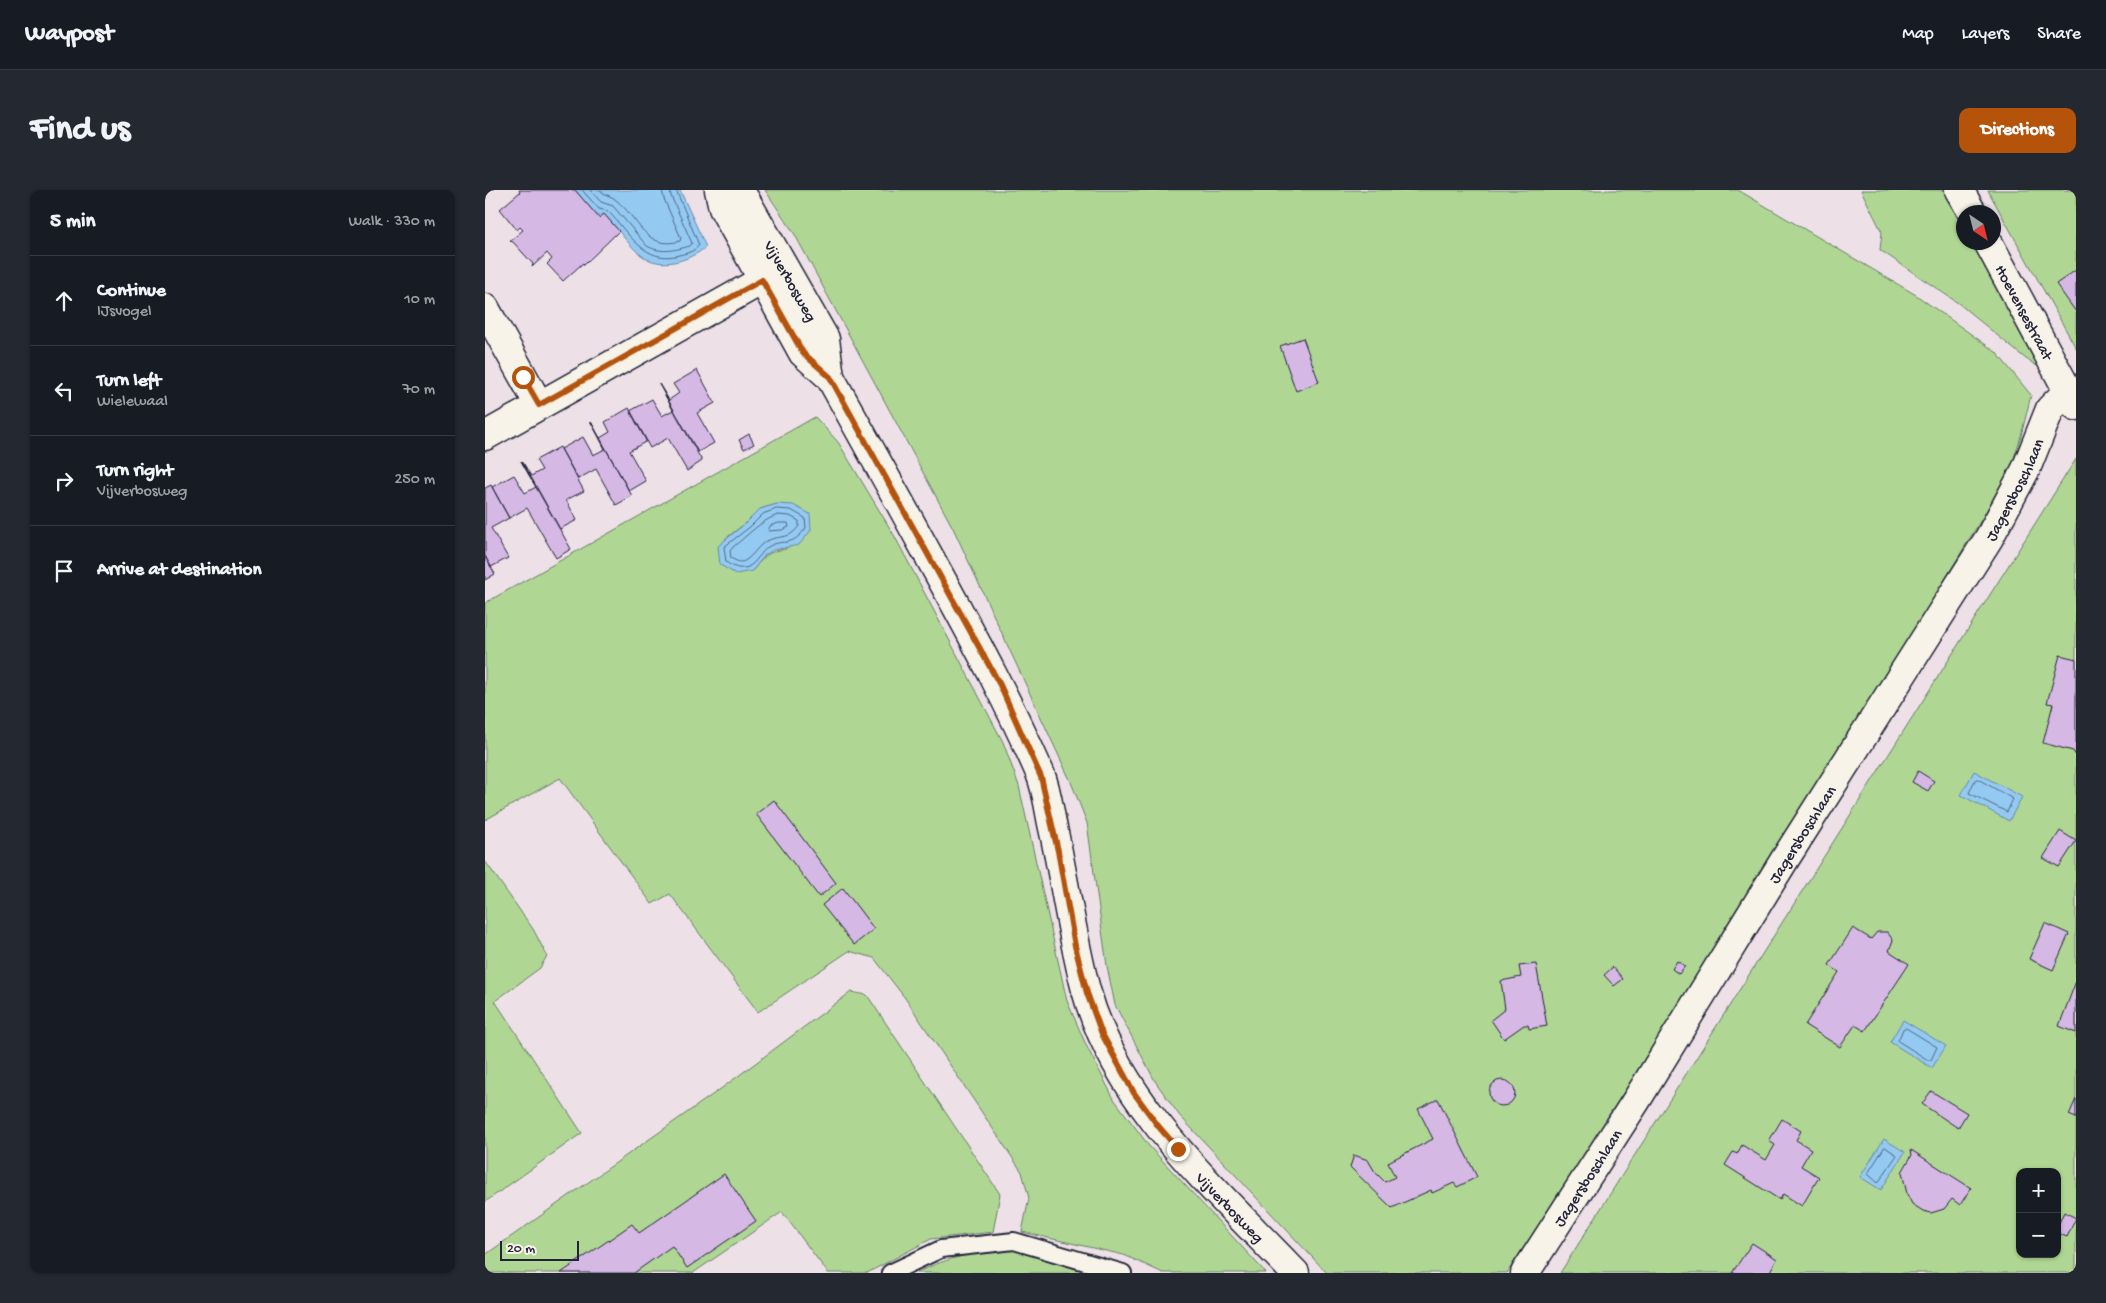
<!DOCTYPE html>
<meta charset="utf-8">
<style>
body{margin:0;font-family:"Gochi Hand",sans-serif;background:#242831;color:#f1f3f6}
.controls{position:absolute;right:15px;bottom:15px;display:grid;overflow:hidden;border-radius:10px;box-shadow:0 1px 4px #0004}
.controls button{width:45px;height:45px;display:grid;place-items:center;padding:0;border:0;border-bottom:1px solid #363941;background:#171b24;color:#f1f3f6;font:25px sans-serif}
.compass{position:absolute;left:1471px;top:15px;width:45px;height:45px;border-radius:50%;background:#171b24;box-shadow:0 1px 4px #0004;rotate:145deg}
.scale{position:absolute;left:15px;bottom:12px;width:79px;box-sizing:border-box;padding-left:5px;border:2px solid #22223b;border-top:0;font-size:14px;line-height:18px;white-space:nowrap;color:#22223b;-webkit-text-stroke:4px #f7f3e8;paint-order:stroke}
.stop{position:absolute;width:15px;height:15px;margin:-11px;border:4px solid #b45309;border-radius:50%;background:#fff}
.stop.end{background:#b45309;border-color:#fff;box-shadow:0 1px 5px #0008}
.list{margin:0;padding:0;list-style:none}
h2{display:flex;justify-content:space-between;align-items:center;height:65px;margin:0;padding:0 20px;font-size:21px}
h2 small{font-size:16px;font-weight:400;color:#9ea1a6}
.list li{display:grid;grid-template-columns:32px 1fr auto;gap:15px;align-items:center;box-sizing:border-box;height:90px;padding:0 20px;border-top:1px solid #363941}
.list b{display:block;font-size:19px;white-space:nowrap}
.list p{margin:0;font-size:16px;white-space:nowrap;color:#9ea1a6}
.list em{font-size:16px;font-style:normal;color:#9ea1a6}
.icon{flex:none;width:28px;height:28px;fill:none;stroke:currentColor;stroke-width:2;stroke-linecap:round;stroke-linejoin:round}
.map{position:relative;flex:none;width:1591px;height:1083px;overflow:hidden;border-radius:10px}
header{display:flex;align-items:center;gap:30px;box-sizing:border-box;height:70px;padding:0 25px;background:#171b24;border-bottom:1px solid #363941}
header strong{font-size:24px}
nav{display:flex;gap:28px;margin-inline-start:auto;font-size:18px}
.intro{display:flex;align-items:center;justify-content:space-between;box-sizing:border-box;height:120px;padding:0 30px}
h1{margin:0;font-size:35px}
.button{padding:12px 22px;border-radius:10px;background:#b45309;color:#fff;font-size:18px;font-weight:700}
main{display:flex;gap:30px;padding:0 30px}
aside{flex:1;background:#171b24;border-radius:10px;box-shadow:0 1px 4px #0004}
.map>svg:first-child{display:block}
.green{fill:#afd793;stroke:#687c67;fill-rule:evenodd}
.water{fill:#94caf2;stroke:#6687a9}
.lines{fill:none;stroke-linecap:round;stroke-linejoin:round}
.shore{stroke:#506584;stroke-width:1}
.building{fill:#d6b8e5;stroke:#22223b}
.lane-casing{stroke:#22223b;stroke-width:20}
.street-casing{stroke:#22223b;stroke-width:31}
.secondary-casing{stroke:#22223b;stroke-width:31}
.lane{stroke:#f7f3e8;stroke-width:16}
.street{stroke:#f7f3e8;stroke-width:28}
.secondary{stroke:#f7f3e8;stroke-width:28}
.route{stroke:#b45309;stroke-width:6}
.labels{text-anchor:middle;stroke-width:4;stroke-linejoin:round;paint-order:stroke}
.street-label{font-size:16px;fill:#22223b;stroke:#f7f3e8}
</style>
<header>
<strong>Waypost</strong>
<nav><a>Map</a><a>Layers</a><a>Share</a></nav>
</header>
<div class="intro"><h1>Find us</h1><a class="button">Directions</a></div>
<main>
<aside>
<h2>5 min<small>Walk · 330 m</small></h2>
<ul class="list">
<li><svg class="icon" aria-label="ahead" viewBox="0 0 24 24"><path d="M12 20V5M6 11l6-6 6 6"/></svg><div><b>Continue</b><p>IJsvogel</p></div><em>10 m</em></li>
<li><svg class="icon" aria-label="left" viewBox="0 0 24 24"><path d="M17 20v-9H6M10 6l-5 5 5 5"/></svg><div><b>Turn left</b><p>Wielewaal</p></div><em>70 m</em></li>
<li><svg class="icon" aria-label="right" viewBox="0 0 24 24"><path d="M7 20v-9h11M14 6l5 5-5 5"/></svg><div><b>Turn right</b><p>Vijverbosweg</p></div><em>250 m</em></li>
<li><svg class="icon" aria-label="arrive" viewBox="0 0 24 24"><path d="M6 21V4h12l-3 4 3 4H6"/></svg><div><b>Arrive at destination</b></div></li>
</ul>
</aside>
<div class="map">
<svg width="1591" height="1083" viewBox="0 0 1591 1083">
<rect width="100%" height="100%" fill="#ede1e7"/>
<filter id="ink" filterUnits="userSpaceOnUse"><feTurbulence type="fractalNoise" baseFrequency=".02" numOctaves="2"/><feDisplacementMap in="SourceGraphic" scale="10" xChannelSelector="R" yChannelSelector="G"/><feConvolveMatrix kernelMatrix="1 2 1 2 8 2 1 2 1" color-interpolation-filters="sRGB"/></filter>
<g filter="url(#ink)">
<path class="green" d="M280,0H1253L1431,105L1511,162L1546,205L1536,246L1527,274L1499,325L1271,700L1022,1083H842L694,925L670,891L630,815L622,776L602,633L586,592L468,338L309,43Z
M1376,0H1466L1478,23V52L1494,53L1565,184L1541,169L1473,113L1395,60L1397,42Z
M1503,0H1591V158L1506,6Z
M330,227L353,252L409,345L518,552L534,596L582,811L601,855L629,909L664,956L781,1083H678L639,1065L537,1042L544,1008L537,982L420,808L389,768L364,761L273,822L185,704L167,714L75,588L0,630V413ZM292,314L301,359C282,361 279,367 267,381L240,349L262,332L275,319Z
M1591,269V1083H1075ZM1535,982H1572V1064H1535Z
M0,671L48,739L62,766L55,778L10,811L97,943L0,1012Z
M366,802L382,805L515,1004L508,1042L446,1049L382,1083H343L297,1022L208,1083H0V1065L237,898Z
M529,1060L618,1080L629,1083H431C465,1066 492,1062 529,1060Z"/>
<path class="water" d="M90,0H195L221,57C204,71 175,80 156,65C144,56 130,35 119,24L114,28Z
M292,314L308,315L325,324L326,340L314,355L288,360L280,365L267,381L251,384L235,375L233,356L262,332L275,319Z
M1489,581L1537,607L1524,631L1476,605Z
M1418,830L1461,856L1447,878L1405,852Z
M1399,949L1420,962L1396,1000L1375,987Z"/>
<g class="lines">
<path class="shore" d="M97,0L114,19L123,21C143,42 160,75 194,65C202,63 209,62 214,55L191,0
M105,0L116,12L128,16L162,56C177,64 190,60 205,56L207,53L186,6L185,0
M115,0C120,6 126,5 131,10C154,28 160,61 195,51L196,48L179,9L177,0
M292,319L306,320L320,328L321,338C304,360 299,347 283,357C276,362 271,373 263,377C254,380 248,377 241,372L239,357L266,336L278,324Z
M293,325L305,326L314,331V336C303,351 296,344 282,351C273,355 269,365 261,370C256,374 251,371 246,368L245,361L248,357C262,346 276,330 293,325Z
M294,333H303L304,337L297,340L283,341L285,336Z
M1493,589L1528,609L1522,622L1484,603L1490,590Z
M1421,838L1452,857L1446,870H1443L1413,851L1418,839Z
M1400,957L1412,965L1393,993L1383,984Z"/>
</g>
<path class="building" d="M34,0H90L114,28L119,24L134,41L99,75L98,73L78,91L62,74L67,69L62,63L47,77L48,74L28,52L25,51L38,40L35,37L32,40L15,19L35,2Z
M1591,80V122L1571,94Z
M818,148L834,192L811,201L795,156Z
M212,180L230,213L212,223L229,253L213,262L174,194L184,210L194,203L188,194Z
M174,194L217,271L202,281L183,248L165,258L145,221L167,209L177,226L188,220Z
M144,218L162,251L144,261L161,291L144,301L106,232L115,248L125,242L120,232Z
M106,232L147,306L131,315L111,279L93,289L76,259L98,247L108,265L120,259Z
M264,244L269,254L259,259L254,250Z
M75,257L99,301L81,310L92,330L75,339L37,271L46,286L57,280L51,270Z
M36,271L86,359L71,368L42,318L24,328L7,297L29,285L40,303L51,297Z
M6,295L24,328L6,338L23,368L6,377L0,366V298Z
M0,366L10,384L0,390Z
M1575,465L1591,469V566L1588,561L1558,553L1568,514L1562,513Z
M1433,581L1449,591L1443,601L1427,592Z
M289,610L351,693L334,707L271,624Z
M1575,641L1591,651L1574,677L1558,668Z
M358,698L389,739L369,755L337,715Z
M1560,733L1584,744L1568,780L1544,769Z
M1368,738L1386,749L1392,742H1402L1408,750L1404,761L1424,774L1380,841L1370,835L1355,857L1320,835L1354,782L1344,775Z
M1192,771L1200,776L1194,784L1187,779Z
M1051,774L1062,836L1044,839L1043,835H1039L1019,849L1006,830L1020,819L1016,791L1036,787L1034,776Z
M1128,777L1138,789L1129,796L1119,785Z
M1591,791V843L1574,836Z
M1004 903a13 13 0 1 1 26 0a13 13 0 1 1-26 0Z
M1446,901L1482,923L1473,938L1437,914Z
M953,909L992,987L972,997L969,993L947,1003L946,1000L907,1018L865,977L869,965L883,970L890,982L900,992L910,987L903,973L905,971L948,949L933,919Z
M1591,909V928L1584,925Z
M1297,929L1316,941L1311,950L1326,959L1316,976L1334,987L1317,1016L1298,1004L1295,1010L1240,975L1248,962L1252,964L1257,955L1281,970L1290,955L1284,951Z
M1426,960L1486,998L1475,1015L1467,1009L1459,1019L1446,1023L1438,1021L1427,1014L1422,1004L1417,982L1427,965Z
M239,984L271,1031L202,1078L187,1056L149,1083H76L147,1034L154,1043Z
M1579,1022L1591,1028L1582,1047L1572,1043V1037Z
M1267,1053L1292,1069L1284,1083H1247Z"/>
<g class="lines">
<g class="lane-casing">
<path id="lane" d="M405,1083L456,1059L529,1051L638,1083"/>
</g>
<g class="street-casing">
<g id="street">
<path d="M1474,0L1487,22"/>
<path id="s1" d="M1503,52L1591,216"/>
<path d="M0,118L54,215"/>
<path d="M0,246L297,79"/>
<path id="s2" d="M1040,1083L1151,911L1300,669L1504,348L1541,279L1565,219L1583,201"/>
</g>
</g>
<g class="secondary-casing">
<g id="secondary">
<path id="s3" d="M234,0L238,18L318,163L345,187C383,255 420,322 457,390C492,454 526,517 555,583C562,600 564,620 568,638C580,692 587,747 601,800C632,914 731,1000 810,1083"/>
<path id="s4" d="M249,0L260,9L340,149L345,187"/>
</g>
</g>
<use href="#lane" class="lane"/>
<use href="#street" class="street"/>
<use href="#secondary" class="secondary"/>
</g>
</g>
<g class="lines" filter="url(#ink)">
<path class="route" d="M38,187L54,215L277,90L318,163L345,187L515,495L539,549L556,587L573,661L590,756L602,803L617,844L649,903L674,937L693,959"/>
</g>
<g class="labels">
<g class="street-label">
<text dy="6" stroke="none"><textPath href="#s4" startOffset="108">Vijverbosweg</textPath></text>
<text dy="6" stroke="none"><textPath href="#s1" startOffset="79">Hoevensestraat</textPath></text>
<text dy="6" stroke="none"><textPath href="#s2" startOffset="924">Jagersboschlaan</textPath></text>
<text dy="6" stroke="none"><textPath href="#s2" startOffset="519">Jagersboschlaan</textPath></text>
<text dy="6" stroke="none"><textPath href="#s2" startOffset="114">Jagersboschlaan</textPath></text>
<text dy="6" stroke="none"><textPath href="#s3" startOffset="1154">Vijverbosweg</textPath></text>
</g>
</g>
</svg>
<div class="controls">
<button>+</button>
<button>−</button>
</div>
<svg class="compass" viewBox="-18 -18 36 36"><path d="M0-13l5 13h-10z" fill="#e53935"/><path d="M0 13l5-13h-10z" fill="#9ea1a6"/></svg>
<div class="scale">20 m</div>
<div class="stop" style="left:38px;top:187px"></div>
<div class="stop end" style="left:693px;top:959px"></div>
</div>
</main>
